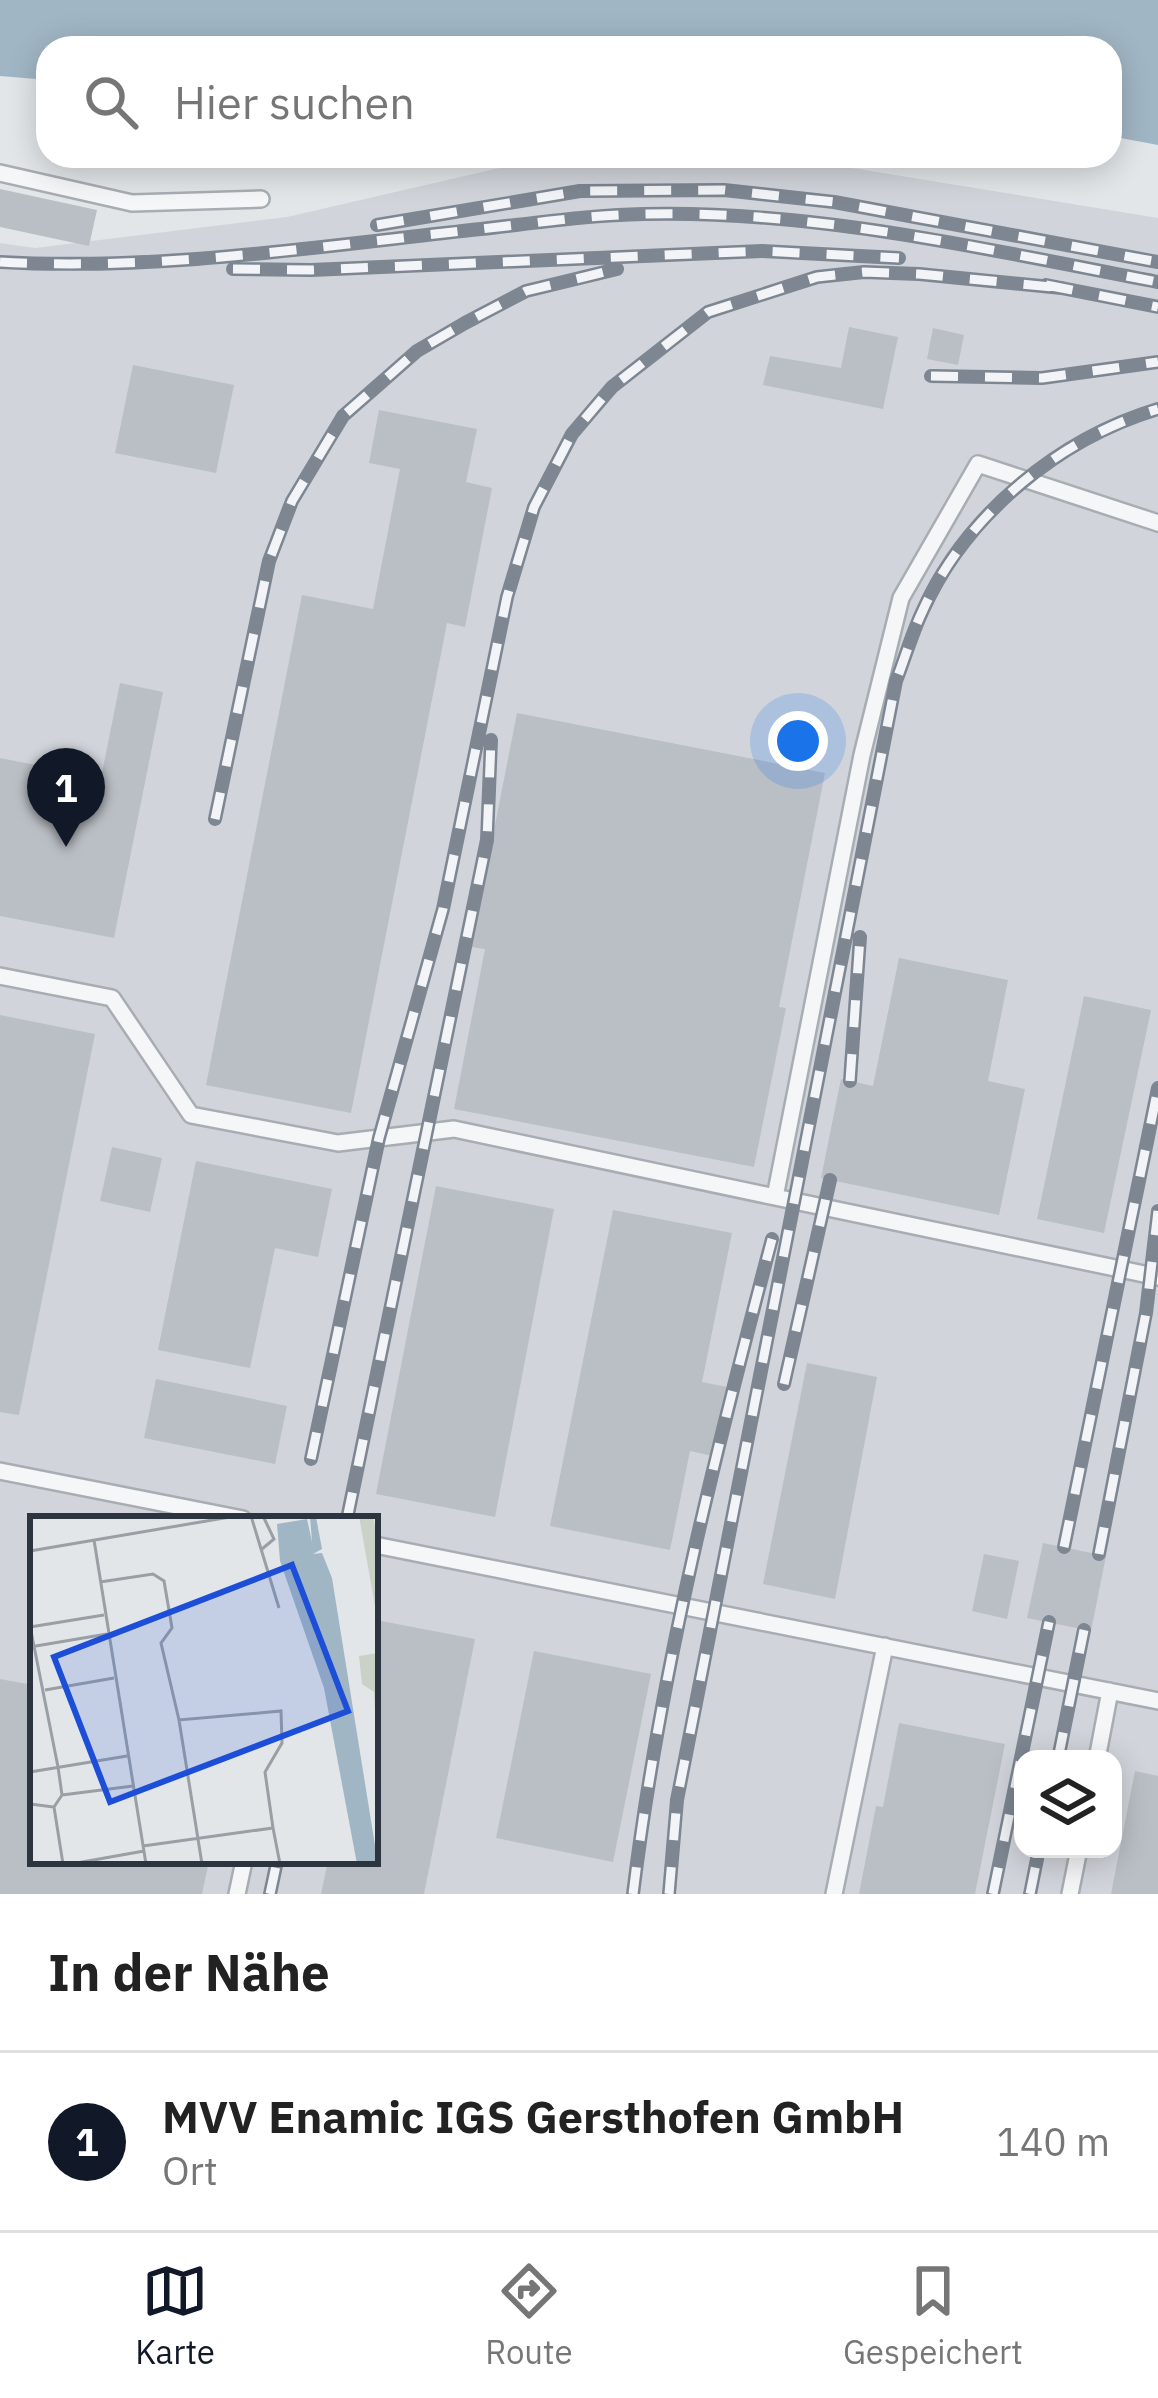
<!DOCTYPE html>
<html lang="de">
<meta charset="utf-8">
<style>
body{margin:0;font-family:"IBM Plex Sans",sans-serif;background:#f2f2f2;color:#222}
.controls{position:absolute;right:36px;bottom:36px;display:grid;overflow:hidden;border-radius:24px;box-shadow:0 6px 30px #0003}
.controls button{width:108px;height:108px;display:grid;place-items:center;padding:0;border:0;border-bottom:3px solid #e0e0e0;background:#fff;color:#222;font:60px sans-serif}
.you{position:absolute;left:798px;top:741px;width:42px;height:42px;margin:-30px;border:9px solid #fff;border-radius:50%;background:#1a73e8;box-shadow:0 0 0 18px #1a73e833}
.badge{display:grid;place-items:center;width:78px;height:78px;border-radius:50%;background:#111827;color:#fff;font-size:39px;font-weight:700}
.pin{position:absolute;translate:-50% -99px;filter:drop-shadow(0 3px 6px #0008)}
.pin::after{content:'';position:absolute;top:63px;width:42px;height:36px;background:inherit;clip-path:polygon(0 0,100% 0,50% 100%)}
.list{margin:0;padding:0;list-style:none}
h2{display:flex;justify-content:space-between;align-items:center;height:156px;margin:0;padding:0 48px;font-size:51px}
h2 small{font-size:39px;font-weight:400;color:#767676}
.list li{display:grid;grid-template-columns:78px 1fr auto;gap:36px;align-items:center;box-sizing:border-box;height:180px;padding:0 48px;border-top:3px solid #e0e0e0}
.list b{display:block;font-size:45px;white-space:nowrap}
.list p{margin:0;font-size:39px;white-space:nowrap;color:#767676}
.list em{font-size:39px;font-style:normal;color:#767676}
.icon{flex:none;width:66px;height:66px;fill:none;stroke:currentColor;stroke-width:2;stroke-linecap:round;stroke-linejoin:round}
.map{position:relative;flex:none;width:1158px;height:1894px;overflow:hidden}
.search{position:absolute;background:#fff;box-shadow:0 6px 30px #0003;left:36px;right:36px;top:36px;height:132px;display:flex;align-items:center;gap:30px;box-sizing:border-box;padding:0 42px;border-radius:36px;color:#767676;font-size:45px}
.sheet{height:336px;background:#fff}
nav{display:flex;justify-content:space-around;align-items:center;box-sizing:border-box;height:168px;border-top:3px solid #e0e0e0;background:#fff;font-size:33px;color:#767676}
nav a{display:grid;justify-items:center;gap:6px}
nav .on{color:#111827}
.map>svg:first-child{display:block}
.built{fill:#d1d5db;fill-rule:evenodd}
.water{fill:#a1b6c5}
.building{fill:#babfc5}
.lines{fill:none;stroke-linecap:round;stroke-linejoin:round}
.lane-casing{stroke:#a8adb3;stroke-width:20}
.lane{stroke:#f5f6f8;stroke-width:15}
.rail-casing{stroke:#7d8691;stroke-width:14}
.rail{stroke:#f2f4f7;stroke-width:9;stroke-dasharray:27;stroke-linecap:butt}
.inset-road{fill:none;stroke:#999fa5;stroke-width:3}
.view{fill:#1d4ed8;fill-opacity:0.15;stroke:#1d4ed8;stroke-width:6}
.inset-edge{fill:none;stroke:#2c353f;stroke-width:6}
</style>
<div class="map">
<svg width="1158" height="1894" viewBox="0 0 1158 1894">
<rect width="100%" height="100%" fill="#e2e6e9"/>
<path class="built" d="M551,156L846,167L1158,218V1894H0V243L35,248L287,217ZM33,1519H375V1861H33ZM1023,1759H1113V1849H1023Z"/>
<path class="water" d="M0,0H1158V145L1110,136V48H48V80L0,76Z"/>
<path class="building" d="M0,189L97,210L89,246L0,227Z
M849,327L898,337L883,409L763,385L770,356L841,368Z
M933,328L964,335L958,365L927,359Z
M133,365L234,385L216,473L115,453Z
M379,410L477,429L466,482L492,488L465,627L447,623L351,1113L206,1085L302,595L373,609L400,469L369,463Z
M120,683L163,692L114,938L0,916V758L101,778Z
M517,713L825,773L779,1007L786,1008L754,1167L454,1109L485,949L471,947Z
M899,958L1008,980L988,1081L1025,1089L999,1215L821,1178L841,1079L873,1086Z
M1084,996L1151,1010L1104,1233L1037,1219Z
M0,1015L95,1034L19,1415L0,1412Z
M112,1147L162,1158L150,1212L100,1201Z
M196,1161L332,1189L318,1257L275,1248L250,1368L158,1350Z
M436,1186L554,1209L495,1517L376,1494Z
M613,1210L732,1233L702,1382L727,1387L713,1456L690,1451L670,1550L550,1526Z
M807,1363L877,1377L835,1599L763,1584Z
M156,1379L287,1406L275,1464L144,1438Z
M1043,1543L1106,1556L1091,1631L1027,1618Z
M984,1554L1019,1561L1007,1619L972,1611Z
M376,1620L475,1639L424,1894H321L328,1861H375Z
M534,1651L651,1674L613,1862L496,1838Z
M0,1679L33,1685V1861H209L202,1894H0Z
M899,1723L1005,1744L975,1894H859L876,1806L883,1807Z
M1135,1771L1158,1776V1894H1111Z"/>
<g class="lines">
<g class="lane-casing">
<path id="lane" d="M0,173L132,203L261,199
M0,976L112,998L191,1115L338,1143L454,1129L775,1197L862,755L901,598L978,464L1158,523
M775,1197L1158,1277
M0,1471L243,1519
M375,1545L1158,1701
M1097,1759L1110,1691
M237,1894L244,1861
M834,1894L885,1646
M1070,1894L1079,1849"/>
</g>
<use href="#lane" class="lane"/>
<g class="rail-casing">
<path id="rail" d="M377,225L580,191L724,190L834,202L1158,262
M0,262C160,271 322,246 481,229C535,223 590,215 644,214C818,210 989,250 1158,282
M233,269L311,270L762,251L899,258
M1046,285L1158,307
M931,376L1042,378L1158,362
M215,819L269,561L292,501L343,416L417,351L465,323L526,291L617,269
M850,1081L860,937
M784,1384L830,1180
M311,1459L379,1138L443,909L507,597L534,507L572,434L612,387L708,312L817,277L864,272L919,274L1062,288
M347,1519L487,840L491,740
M1064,1547L1158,1088
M1099,1554L1146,1313L1158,1211
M1058,1759L1084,1630
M270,1894L277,1861
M633,1894C660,1673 715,1454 772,1239
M669,1894L677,1800L896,681C905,658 912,633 923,610C966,515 1058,439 1158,409
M993,1894L1049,1622
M1030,1894L1039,1849"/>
</g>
<use href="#rail" class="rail"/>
</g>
<g transform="translate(30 1516)">
<rect width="348" height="348" fill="#e2e6e9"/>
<path d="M329,0H343L348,26V107ZM348,137V250L344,176L332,168L329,140Z" fill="#c9d2c4"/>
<path d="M280,0L286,1L292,33L283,38L292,37L302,62L348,348H327L294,172L250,45L247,8L277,3L282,26Z" fill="#a1b6c5"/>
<path class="inset-road" d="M221,0L249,92M64,24L116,348M232,33L244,23L233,0M0,35L206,0M70,66L123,58L134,65L142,112L131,127L149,204L251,195L252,227L235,256L243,312L113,330M0,110L28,251L32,279L24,291M0,111L74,99M0,131L77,118M15,174L84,162M149,204L172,348M0,256L97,240M32,279L103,270M0,288L24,291L33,348M243,312L250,348M41,348L114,335"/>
<path class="view" d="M262,49L318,195L80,286L24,141Z"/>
<rect width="348" height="348" class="inset-edge"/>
</g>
</svg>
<div class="controls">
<button><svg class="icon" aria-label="layers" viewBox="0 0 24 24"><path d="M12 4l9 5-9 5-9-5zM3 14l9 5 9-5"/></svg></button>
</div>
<div class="you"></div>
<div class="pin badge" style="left:66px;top:847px">1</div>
<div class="search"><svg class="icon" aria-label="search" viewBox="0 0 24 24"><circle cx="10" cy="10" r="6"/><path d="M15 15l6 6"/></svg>Hier suchen</div>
</div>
<section class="sheet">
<h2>In der Nähe<small></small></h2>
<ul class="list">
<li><span class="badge">1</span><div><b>MVV Enamic IGS Gersthofen GmbH</b><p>Ort</p></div><em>140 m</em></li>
</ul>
</section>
<nav>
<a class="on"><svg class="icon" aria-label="map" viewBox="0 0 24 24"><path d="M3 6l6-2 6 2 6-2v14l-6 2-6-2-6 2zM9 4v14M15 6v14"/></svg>Karte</a>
<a><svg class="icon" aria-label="directions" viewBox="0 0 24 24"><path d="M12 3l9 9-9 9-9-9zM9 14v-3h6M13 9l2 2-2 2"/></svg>Route</a>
<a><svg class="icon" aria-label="saved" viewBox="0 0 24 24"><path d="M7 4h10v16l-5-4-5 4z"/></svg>Gespeichert</a>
</nav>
